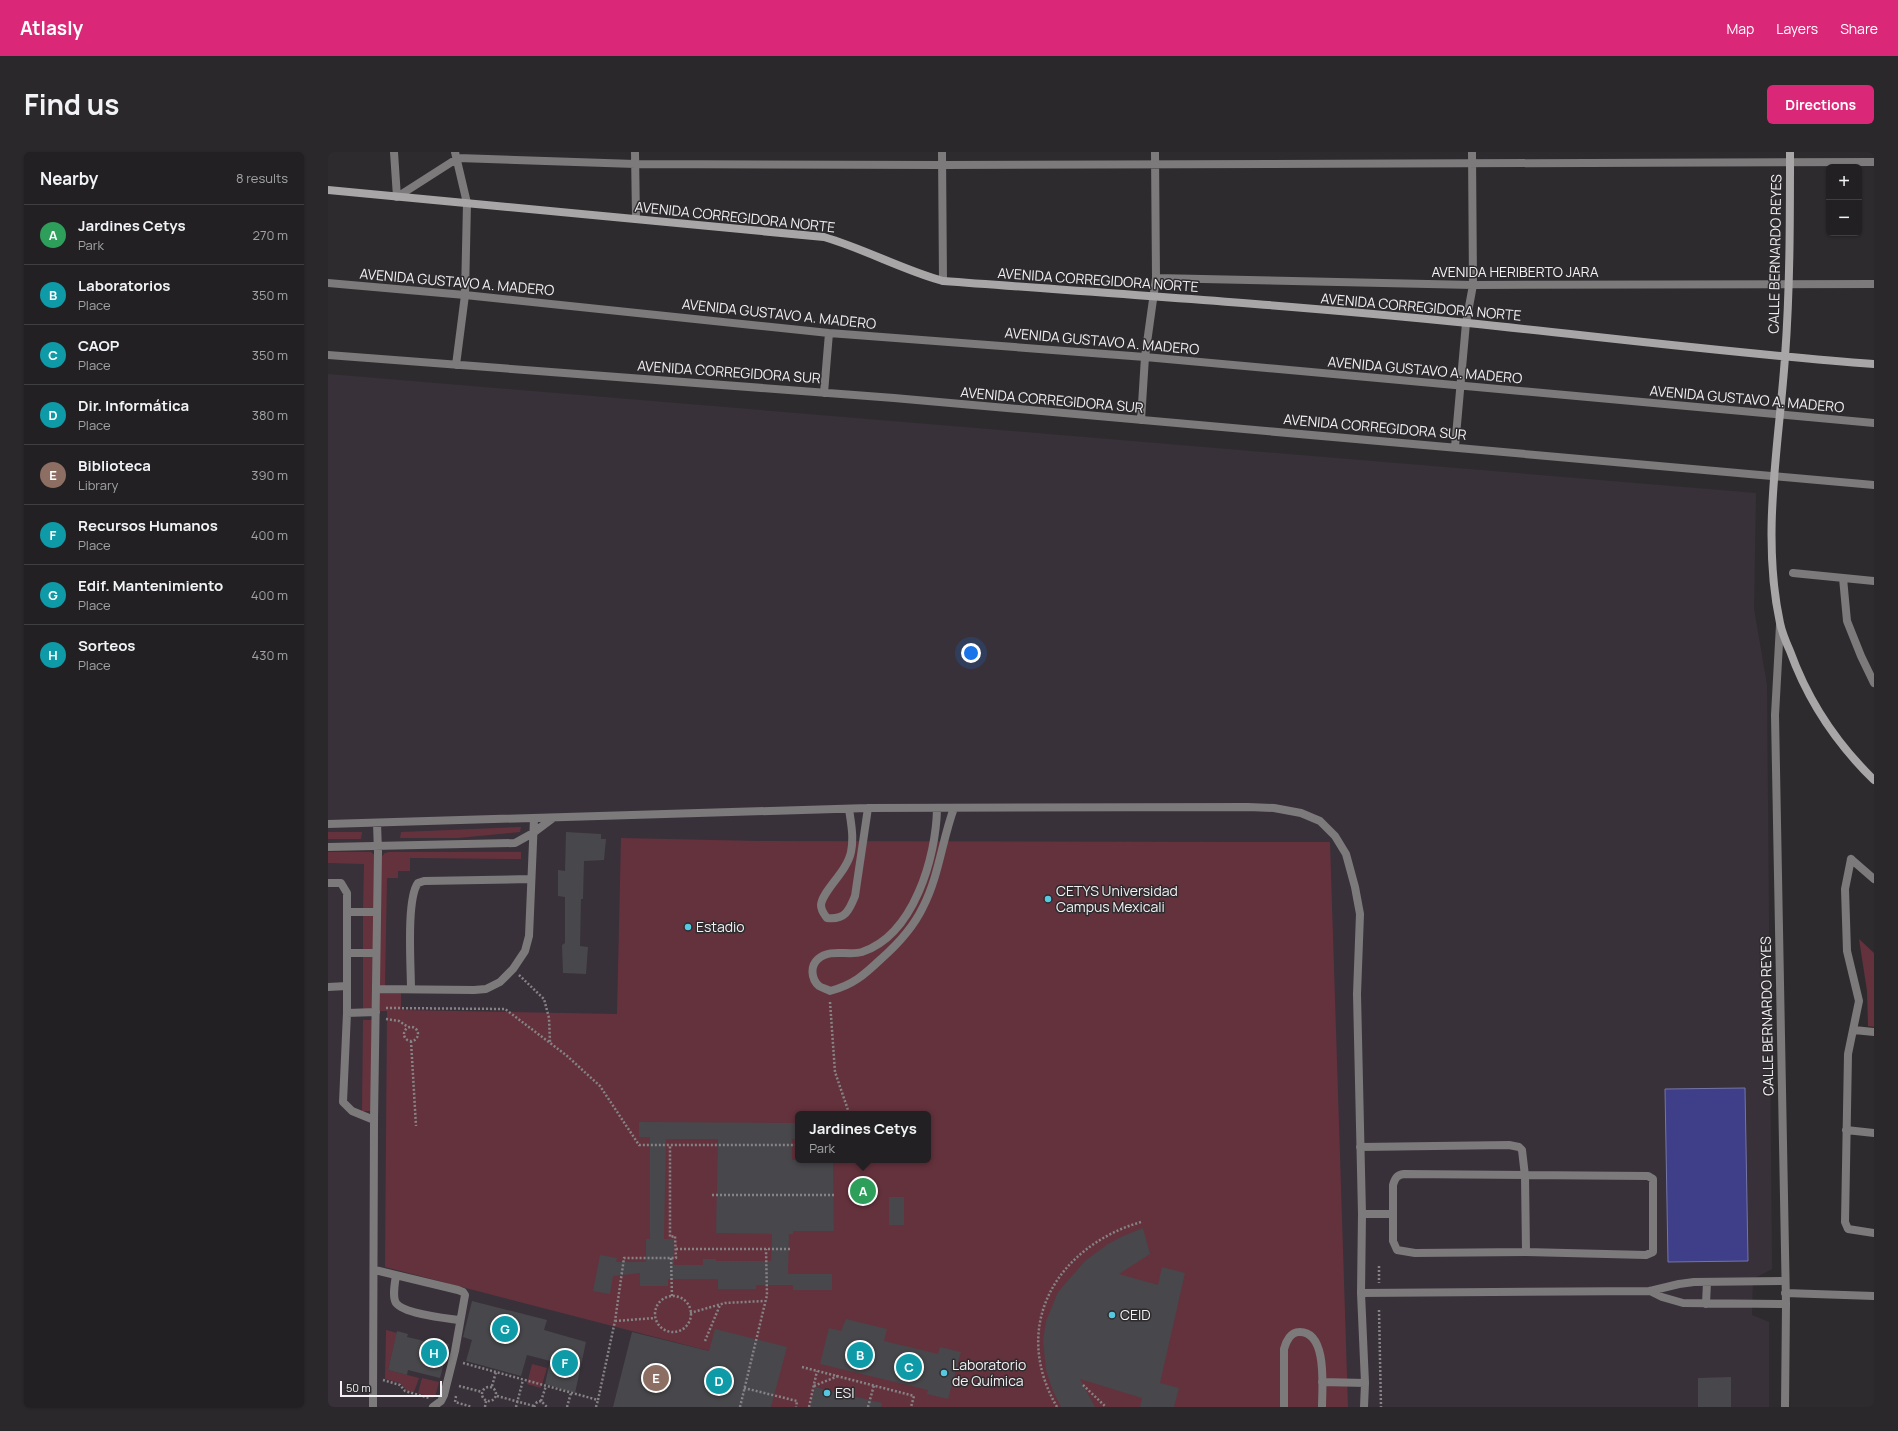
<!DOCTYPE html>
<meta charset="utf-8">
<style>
body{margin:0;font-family:Manrope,sans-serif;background:#2a282a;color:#f1f3f6}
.controls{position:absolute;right:12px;top:12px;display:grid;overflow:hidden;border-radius:6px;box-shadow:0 1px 3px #0004}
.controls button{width:36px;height:36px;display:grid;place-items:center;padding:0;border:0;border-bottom:1px solid #3f3e40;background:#222022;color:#f1f3f6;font:20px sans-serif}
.scale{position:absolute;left:12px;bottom:10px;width:102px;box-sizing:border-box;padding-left:4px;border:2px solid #f2f0f2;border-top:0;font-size:11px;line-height:14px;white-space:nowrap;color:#f2f0f2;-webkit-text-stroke:3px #2e2b2e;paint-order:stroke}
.you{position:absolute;left:643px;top:501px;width:14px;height:14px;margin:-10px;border:3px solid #fff;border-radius:50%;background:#1a73e8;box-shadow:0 0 0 6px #1a73e833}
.badge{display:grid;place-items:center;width:26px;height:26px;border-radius:50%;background:#db2777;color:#fff;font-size:13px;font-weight:700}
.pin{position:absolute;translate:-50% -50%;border:2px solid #fff;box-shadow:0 1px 4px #0006}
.popup{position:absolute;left:467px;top:959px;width:136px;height:52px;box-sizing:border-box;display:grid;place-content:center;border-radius:6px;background:#222022;filter:drop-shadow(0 1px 3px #0005);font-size:13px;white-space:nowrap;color:#a2a3a5}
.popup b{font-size:15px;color:#f1f3f6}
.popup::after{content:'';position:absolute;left:50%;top:100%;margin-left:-8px;border:8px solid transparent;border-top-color:#222022}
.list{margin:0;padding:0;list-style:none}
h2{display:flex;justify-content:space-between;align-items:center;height:52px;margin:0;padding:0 16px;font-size:17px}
h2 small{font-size:13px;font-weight:400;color:#a2a3a5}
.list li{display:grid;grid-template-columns:26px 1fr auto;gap:12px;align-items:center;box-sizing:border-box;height:60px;padding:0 16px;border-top:1px solid #3f3e40}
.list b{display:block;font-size:15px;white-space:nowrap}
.list p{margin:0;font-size:13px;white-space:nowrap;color:#a2a3a5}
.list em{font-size:13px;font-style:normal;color:#a2a3a5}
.map{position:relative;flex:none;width:1546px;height:1255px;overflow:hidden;border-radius:6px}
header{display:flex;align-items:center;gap:24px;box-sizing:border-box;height:56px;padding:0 20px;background:#db2777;color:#fff}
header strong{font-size:19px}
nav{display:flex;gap:22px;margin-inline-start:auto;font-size:14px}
.intro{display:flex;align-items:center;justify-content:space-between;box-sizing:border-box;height:96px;padding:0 24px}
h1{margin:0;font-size:28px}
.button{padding:10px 18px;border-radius:6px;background:#db2777;color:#fff;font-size:14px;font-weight:700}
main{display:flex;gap:24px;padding:0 24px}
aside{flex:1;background:#222022;border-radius:6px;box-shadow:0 1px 3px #0004}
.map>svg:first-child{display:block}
.built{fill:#383139;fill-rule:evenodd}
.green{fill:#64323d;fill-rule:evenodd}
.water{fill:#3e3f88;stroke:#7474a8}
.building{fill:#48474b;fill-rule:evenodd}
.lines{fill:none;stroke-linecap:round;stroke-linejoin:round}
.path{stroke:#868386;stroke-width:2.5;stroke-dasharray:2 2;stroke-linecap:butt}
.lane{stroke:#7c7a7b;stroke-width:8}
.street{stroke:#7c7a7b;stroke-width:8}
.secondary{stroke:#a9a6a8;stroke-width:8}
.poi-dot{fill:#56c9e1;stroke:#2e2b2e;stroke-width:1.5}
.labels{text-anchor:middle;stroke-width:3;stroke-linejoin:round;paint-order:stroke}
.street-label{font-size:14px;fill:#f2f0f2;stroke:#2e2b2e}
.poi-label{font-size:14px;fill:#f2f0f2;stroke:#2e2b2e;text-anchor:start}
</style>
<header>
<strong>Atlasly</strong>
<nav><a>Map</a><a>Layers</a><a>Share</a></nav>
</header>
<div class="intro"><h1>Find us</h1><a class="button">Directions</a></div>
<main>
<aside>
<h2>Nearby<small>8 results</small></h2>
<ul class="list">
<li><span class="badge" style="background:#2e9e5b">A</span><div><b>Jardines Cetys</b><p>Park</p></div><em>270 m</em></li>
<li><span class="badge" style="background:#0f9aa8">B</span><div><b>Laboratorios</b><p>Place</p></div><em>350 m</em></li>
<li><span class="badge" style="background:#0f9aa8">C</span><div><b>CAOP</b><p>Place</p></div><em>350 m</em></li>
<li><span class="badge" style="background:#0f9aa8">D</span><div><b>Dir. Informática</b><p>Place</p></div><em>380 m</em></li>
<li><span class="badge" style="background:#8d6e63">E</span><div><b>Biblioteca</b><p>Library</p></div><em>390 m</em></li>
<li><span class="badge" style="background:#0f9aa8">F</span><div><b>Recursos Humanos</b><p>Place</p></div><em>400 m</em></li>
<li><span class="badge" style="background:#0f9aa8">G</span><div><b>Edif. Mantenimiento</b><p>Place</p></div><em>400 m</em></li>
<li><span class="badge" style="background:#0f9aa8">H</span><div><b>Sorteos</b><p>Place</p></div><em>430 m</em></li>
</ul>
</aside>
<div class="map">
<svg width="1546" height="1255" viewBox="0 0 1546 1255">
<rect width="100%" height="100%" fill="#2e2b2e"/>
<path class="built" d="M0,222L1428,341L1426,457L1439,533L1444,1117L1425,1127L1424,1163L1441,1170V1255H0ZM470,962H600V1008H470Z"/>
<path class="green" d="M193,675L192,680L130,686H72L73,680Z
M0,680H34L33,687H0Z
M293,686L431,689L1002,690L1020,1255H443L446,1240L381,1199L57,1115L59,859H49V757H35L36,712L0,711V700H43L51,707L57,701L61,700H193V707L82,706V719H70V726H59L57,834H73V858L289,862ZM470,962H600V1008H470Z
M35,760H49L48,860H35Z
M1531,787L1546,801V875L1540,874L1539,839Z
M35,868H48L46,959H34Z
M58,1178L69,1181L60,1218L91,1226L86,1240L79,1239L72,1231L57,1227Z
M204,1212L219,1216L213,1236L199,1232Z
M94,1226L111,1230L107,1245L104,1246L90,1241Z"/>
<path class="water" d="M1417,936L1420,1109L1340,1110L1337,937Z"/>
<path class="building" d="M238,680L273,682V687H278L276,708L256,709L255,747H253L252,794L260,795L258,822L235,821L234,793L237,791V745L230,744V718L237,719Z
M311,970L470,971V987H464V1008H505L506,1079H465V1082H461L460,1122H504V1138H465V1133H428V1137H390V1127H340V1134H312V1121L285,1124L282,1142L265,1139L272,1103L289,1106L288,1110H318V1087H322V985H311ZM338,987H390L388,1081L444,1082L443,1109H388V1107H375V1113H346V1087H336Z
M561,1045H576V1073H561Z
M815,1076L822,1102L791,1122L830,1133L834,1115L857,1121L832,1231L851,1236L846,1255H812L814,1246L752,1227L767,1255H733L725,1239L718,1218L715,1189L718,1169L730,1140L757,1109L780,1092L795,1084Z
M144,1149L219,1168L216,1178L258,1190L247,1241L217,1232L222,1209L199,1203L193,1224L138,1209L144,1188L135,1185Z
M518,1167L559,1177L556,1189L610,1202L612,1195L633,1200L620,1247L599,1242L600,1238L492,1212L501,1176L513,1179Z
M387,1177L459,1195L443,1255H285L304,1180L381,1199Z
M69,1179L80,1182L79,1185L105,1191L106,1188L121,1192L112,1226L80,1218L79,1223L60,1218Z
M1403,1225V1255H1370V1226Z
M487,1235L554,1251L553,1255H482Z"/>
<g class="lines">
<path class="path" d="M191,823L216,847L221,866L222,890
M502,850L507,920L521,961
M58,856L177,857L238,903L272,934L311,993H470
M58,867L71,869L80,875
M76 882a7 7 0 1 1 14 0a7 7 0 1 1-14 0Z
M83,889L88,974
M384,1043H508
M348,1097H462
M343,1106L344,1145
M1051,1114V1131
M327 1162a18 18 0 1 1 36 0a18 18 0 1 1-36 0Z
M1051,1158L1053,1255
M362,1161L397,1151L437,1149
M287,1169L327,1166
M377,1189L392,1153
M135,1211L270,1248L287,1169L296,1106H348L347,1084L342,1085V993
M474,1215L586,1244L583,1255
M55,1228L72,1233L77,1239L101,1246
M755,1233L778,1255
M131,1234L154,1240
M164,1234L168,1220
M486,1234L510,1224
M154 1242a7 7 0 1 1 14 0a7 7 0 1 1-14 0Z
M416,1236L469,1249L468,1255
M128,1244L127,1250L144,1255
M169,1244L206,1254
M213,1249L218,1234
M157,1255L158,1249
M188,1255L195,1228
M206,1255L209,1250L213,1249L219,1255
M239,1255L243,1241
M268,1255L270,1248
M412,1255L439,1143L438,1097
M481,1255L489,1219
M540,1255L546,1233
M729,1255C682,1174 728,1095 813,1070"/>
<path class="lane" d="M521,657C523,671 526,685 523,700C519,720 494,739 493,753C493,759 496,762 499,766C517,768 521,759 527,744L540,656
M609,657C608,705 586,783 534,800C520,804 502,796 490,807C482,814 483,827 491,834C494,836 499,837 502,839C525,833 536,823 553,807C570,792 585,776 595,755C611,724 614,688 626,656
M0,672L540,656L920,655L946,656L973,661L992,669L1007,684L1018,702L1027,735L1032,762L1029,842L1034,1062L1033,1141L1037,1231L1036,1255
M0,695L187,691L205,681L225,666
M0,731H13L19,741V861L15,950L24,959L46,968
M20,760H49
M19,801H48
M0,835L19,834
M48,837L146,838L158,837L172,830L185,817L197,799L201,784L206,667
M83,837C83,815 78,747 90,731L96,729L202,727
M19,861L48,860
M1032,995L1181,993L1191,995L1194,998L1197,1024L1198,1100
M1076,1022L1320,1024L1325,1027V1100L1318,1103L1198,1100L1087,1101L1069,1098L1065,1089V1033C1067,1026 1069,1023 1076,1022Z
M1034,1062H1065
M47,1118L130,1138L135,1140L137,1143L127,1199L116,1243L113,1249L105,1255
M68,1123C67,1131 64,1144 68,1151C76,1162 117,1166 131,1168
M1322,1139L1334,1145L1355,1151L1458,1152
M1033,1141L1322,1139L1351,1132L1366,1130L1457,1129
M1378,1152L1379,1130
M994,1230L1037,1231
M45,1255L46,968L50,700L49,671
M956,1255V1197C958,1189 963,1180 971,1180C1000,1179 994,1236 994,1255"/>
<path class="street" d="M66,0L69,45L130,6L307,12L614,13L1546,10
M127,0L139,51L137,143L128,213
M307,0L308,66
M614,0L615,129
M828,126L1145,133L1546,132
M0,131L137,143L501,181L817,205L1546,271
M0,203L566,246L1546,333
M496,241L501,181
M813,268L817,205L828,126L827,0
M1127,295L1138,171L1145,133L1144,0
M1465,421L1546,429
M1515,426L1519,469L1533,504L1546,531
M1452,473L1447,563L1458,1152L1457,1255
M1523,707L1517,737L1519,799L1531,849L1520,902L1517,1070L1520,1077L1546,1081
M1523,707L1546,727
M1526,878L1546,880
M1518,978L1546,981
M1457,1141L1546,1144"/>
<path class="secondary" d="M1462,0C1462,68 1462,137 1457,205C1451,293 1433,383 1452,471C1454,481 1458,490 1462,499C1480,549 1508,591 1546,628
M0,38L496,85C537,97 575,118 615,129C790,142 965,153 1140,171C1275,185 1410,202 1546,212"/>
</g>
<g class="poi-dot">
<circle cx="720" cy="747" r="4"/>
<circle cx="360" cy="775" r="4"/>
<circle cx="784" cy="1163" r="4"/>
<circle cx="616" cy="1221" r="4"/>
<circle cx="499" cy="1241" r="4"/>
</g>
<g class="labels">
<g class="street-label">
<text transform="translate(407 65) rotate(6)" y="5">AVENIDA CORREGIDORA NORTE</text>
<text transform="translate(1447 102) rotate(-89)" y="5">CALLE BERNARDO REYES</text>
<text x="1187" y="125">AVENIDA HERIBERTO JARA</text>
<text transform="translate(770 128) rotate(4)" y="5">AVENIDA CORREGIDORA NORTE</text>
<text transform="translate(129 130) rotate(5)" y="5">AVENIDA GUSTAVO A. MADERO</text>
<text transform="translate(1093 155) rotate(5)" y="5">AVENIDA CORREGIDORA NORTE</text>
<text transform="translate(451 162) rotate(6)" y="5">AVENIDA GUSTAVO A. MADERO</text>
<text transform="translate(774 189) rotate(5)" y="5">AVENIDA GUSTAVO A. MADERO</text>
<text transform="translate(1097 218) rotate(5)" y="5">AVENIDA GUSTAVO A. MADERO</text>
<text transform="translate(401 220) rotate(4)" y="5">AVENIDA CORREGIDORA SUR</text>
<text transform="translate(1419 247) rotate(5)" y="5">AVENIDA GUSTAVO A. MADERO</text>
<text transform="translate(724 248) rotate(5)" y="5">AVENIDA CORREGIDORA SUR</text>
<text transform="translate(1047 275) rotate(5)" y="5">AVENIDA CORREGIDORA SUR</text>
<text transform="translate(1439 864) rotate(-91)" y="5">CALLE BERNARDO REYES</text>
</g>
<g class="poi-label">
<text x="728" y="744">CETYS Universidad<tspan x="728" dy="16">Campus Mexicali</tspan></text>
<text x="368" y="780">Estadio</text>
<text x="792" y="1168">CEID</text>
<text x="624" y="1218">Laboratorio<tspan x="624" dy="16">de Química</tspan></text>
<text x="507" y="1246">ESI</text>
</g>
</g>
</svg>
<div class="controls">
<button>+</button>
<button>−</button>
</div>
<div class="scale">50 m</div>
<div class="you"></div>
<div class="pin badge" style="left:535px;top:1039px;background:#2e9e5b">A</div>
<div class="popup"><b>Jardines Cetys</b>Park</div>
<div class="pin badge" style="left:532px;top:1203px;background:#0f9aa8">B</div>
<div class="pin badge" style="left:581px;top:1215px;background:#0f9aa8">C</div>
<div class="pin badge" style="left:391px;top:1229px;background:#0f9aa8">D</div>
<div class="pin badge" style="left:328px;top:1226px;background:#8d6e63">E</div>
<div class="pin badge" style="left:237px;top:1211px;background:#0f9aa8">F</div>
<div class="pin badge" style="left:177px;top:1177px;background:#0f9aa8">G</div>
<div class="pin badge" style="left:106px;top:1201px;background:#0f9aa8">H</div>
</div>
</main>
